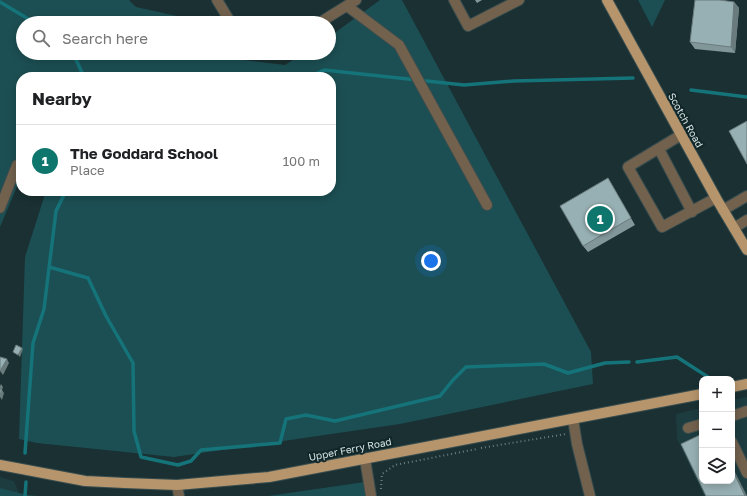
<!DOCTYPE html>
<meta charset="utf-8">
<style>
body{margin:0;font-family:"Golos Text",sans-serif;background:#f2f2f2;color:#202124}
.controls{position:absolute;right:12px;bottom:12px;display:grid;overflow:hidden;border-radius:8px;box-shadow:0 2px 10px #0003}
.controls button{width:36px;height:36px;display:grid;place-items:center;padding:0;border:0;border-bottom:1px solid #e0e0e0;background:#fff;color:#202124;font:20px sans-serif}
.you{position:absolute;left:431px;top:261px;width:14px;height:14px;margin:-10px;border:3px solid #fff;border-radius:50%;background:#1a73e8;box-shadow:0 0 0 6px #1a73e833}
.badge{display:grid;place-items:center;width:26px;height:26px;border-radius:50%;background:#0f766e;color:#fff;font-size:13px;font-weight:700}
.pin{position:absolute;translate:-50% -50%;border:2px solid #fff;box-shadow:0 1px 4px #0006}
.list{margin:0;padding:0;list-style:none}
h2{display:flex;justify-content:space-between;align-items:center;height:52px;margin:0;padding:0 16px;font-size:17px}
h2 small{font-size:13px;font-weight:400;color:#757577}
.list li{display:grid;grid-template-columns:26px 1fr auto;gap:12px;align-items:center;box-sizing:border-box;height:72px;padding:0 16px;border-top:1px solid #e0e0e0}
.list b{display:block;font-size:15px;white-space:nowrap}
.list p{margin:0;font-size:13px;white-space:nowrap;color:#757577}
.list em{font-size:13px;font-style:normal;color:#757577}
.icon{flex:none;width:22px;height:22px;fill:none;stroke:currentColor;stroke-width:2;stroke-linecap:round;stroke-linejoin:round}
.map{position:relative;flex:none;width:747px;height:496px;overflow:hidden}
.search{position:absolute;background:#fff;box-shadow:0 2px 10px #0003;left:16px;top:16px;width:320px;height:44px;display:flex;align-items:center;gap:10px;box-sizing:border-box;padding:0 14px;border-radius:22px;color:#757577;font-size:15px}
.panel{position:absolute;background:#fff;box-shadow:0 2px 10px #0003;left:16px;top:72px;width:320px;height:124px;border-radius:16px}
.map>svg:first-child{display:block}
.built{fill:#1d3c3f}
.green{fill:#1c4f53}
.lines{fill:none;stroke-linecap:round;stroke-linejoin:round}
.stream{stroke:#15737a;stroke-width:3.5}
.minor-casing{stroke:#394d4f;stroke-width:12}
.major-casing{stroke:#394d4f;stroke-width:12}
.path{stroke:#6d7f81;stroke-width:2;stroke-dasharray:1 3;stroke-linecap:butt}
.minor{stroke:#71614d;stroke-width:10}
.major{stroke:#b6956c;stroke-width:10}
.wall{fill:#82979a}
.shaded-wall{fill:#6a7b7d}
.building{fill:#97b0b3;stroke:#6a7b7d}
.labels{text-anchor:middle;stroke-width:4;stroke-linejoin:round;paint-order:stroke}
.street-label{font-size:10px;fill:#d9e6e7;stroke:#102628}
</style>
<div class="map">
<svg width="747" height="496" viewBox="0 0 747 496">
<rect width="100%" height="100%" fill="#1a3032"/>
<path class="built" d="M747,397V496H704L677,439L676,414L702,408V481H732V400Z
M0,477L14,481L20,496H0Z"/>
<path class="green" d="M0,0H129L136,7L209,23H23V53H237L243,60L285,65L304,53H329V37L380,0H402L591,352L593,384L400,424L174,457L37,443L19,439L25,257L46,191H331V77H21V177L0,227Z
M638,0H665L652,27Z
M372,481L376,496H268Z
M0,488L27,495L37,496H0Z"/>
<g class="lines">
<path class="stream" d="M0,2L35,23
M73,53L84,77
M308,77L324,70L464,85L514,81L633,78
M691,90L747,97
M49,267L88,278L106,316L133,363L134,431L141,457L178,465L191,461L201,450L280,443L286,419L306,415L335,421L440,396L453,380L466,367L544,364L568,373L605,363L629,362
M637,362L677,357L708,377
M25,453L33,343L44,309L56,211L66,191
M25,496L26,482"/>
<g class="minor-casing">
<path id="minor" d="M217,0L231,23
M454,0L468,26L519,0
M347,6L399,45L487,205
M319,23L356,0
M681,135L628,167L662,227L716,198
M659,149L692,212
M0,208L17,165
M723,210L747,196
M734,228L747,220
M732,416L747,411
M573,419L577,444L590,496
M688,428L702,424
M732,442L747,473
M365,459L371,496
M177,485L179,496"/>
</g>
<g class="major-casing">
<path id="major" d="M607,0L716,198L747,250
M732,387L747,384
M0,465L85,481L125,483L177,485L269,477L702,394"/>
</g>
<path class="path" d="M481,448L566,434
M381,489L382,474L395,465L477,449"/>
<use href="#minor" class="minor"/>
<use href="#major" class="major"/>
</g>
<path class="wall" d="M475,0H482L477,3Z
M734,2L739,8L735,53L695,49L690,42Z
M608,178L612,185L635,225L588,252L583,246Z"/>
<path class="shaded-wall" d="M734,2L739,8L735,53L731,47Z
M22,348L23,349L20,357L18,355Z
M7,359L9,363L3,375L0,371Z
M1,384L3,387L2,390L4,393L2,400L0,397V386Z
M732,466L747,496H745L732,469Z"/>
<path class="building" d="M695,0H720L734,2L731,47L690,42Z
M747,121V164L729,131Z
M608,178L631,218L583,246L560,206Z
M16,345L22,348L18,355L13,352Z
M0,357L7,359L0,371Z
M0,389L2,390L0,395Z
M702,434V481H732V469L745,496H706L681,444Z"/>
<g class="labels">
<g class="street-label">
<text transform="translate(686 120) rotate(61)" y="4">Scotch Road</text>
<text transform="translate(350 449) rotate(-11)" y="4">Upper Ferry Road</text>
</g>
</g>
</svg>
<div class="controls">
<button>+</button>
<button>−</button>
<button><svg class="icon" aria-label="layers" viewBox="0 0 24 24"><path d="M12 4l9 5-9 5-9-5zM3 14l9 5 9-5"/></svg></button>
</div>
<div class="you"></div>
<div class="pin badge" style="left:600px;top:219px">1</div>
<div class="search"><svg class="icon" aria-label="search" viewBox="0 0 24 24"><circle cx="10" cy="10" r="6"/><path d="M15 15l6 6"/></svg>Search here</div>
<section class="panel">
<h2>Nearby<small></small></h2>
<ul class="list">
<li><span class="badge">1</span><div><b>The Goddard School</b><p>Place</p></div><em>100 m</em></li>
</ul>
</section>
</div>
